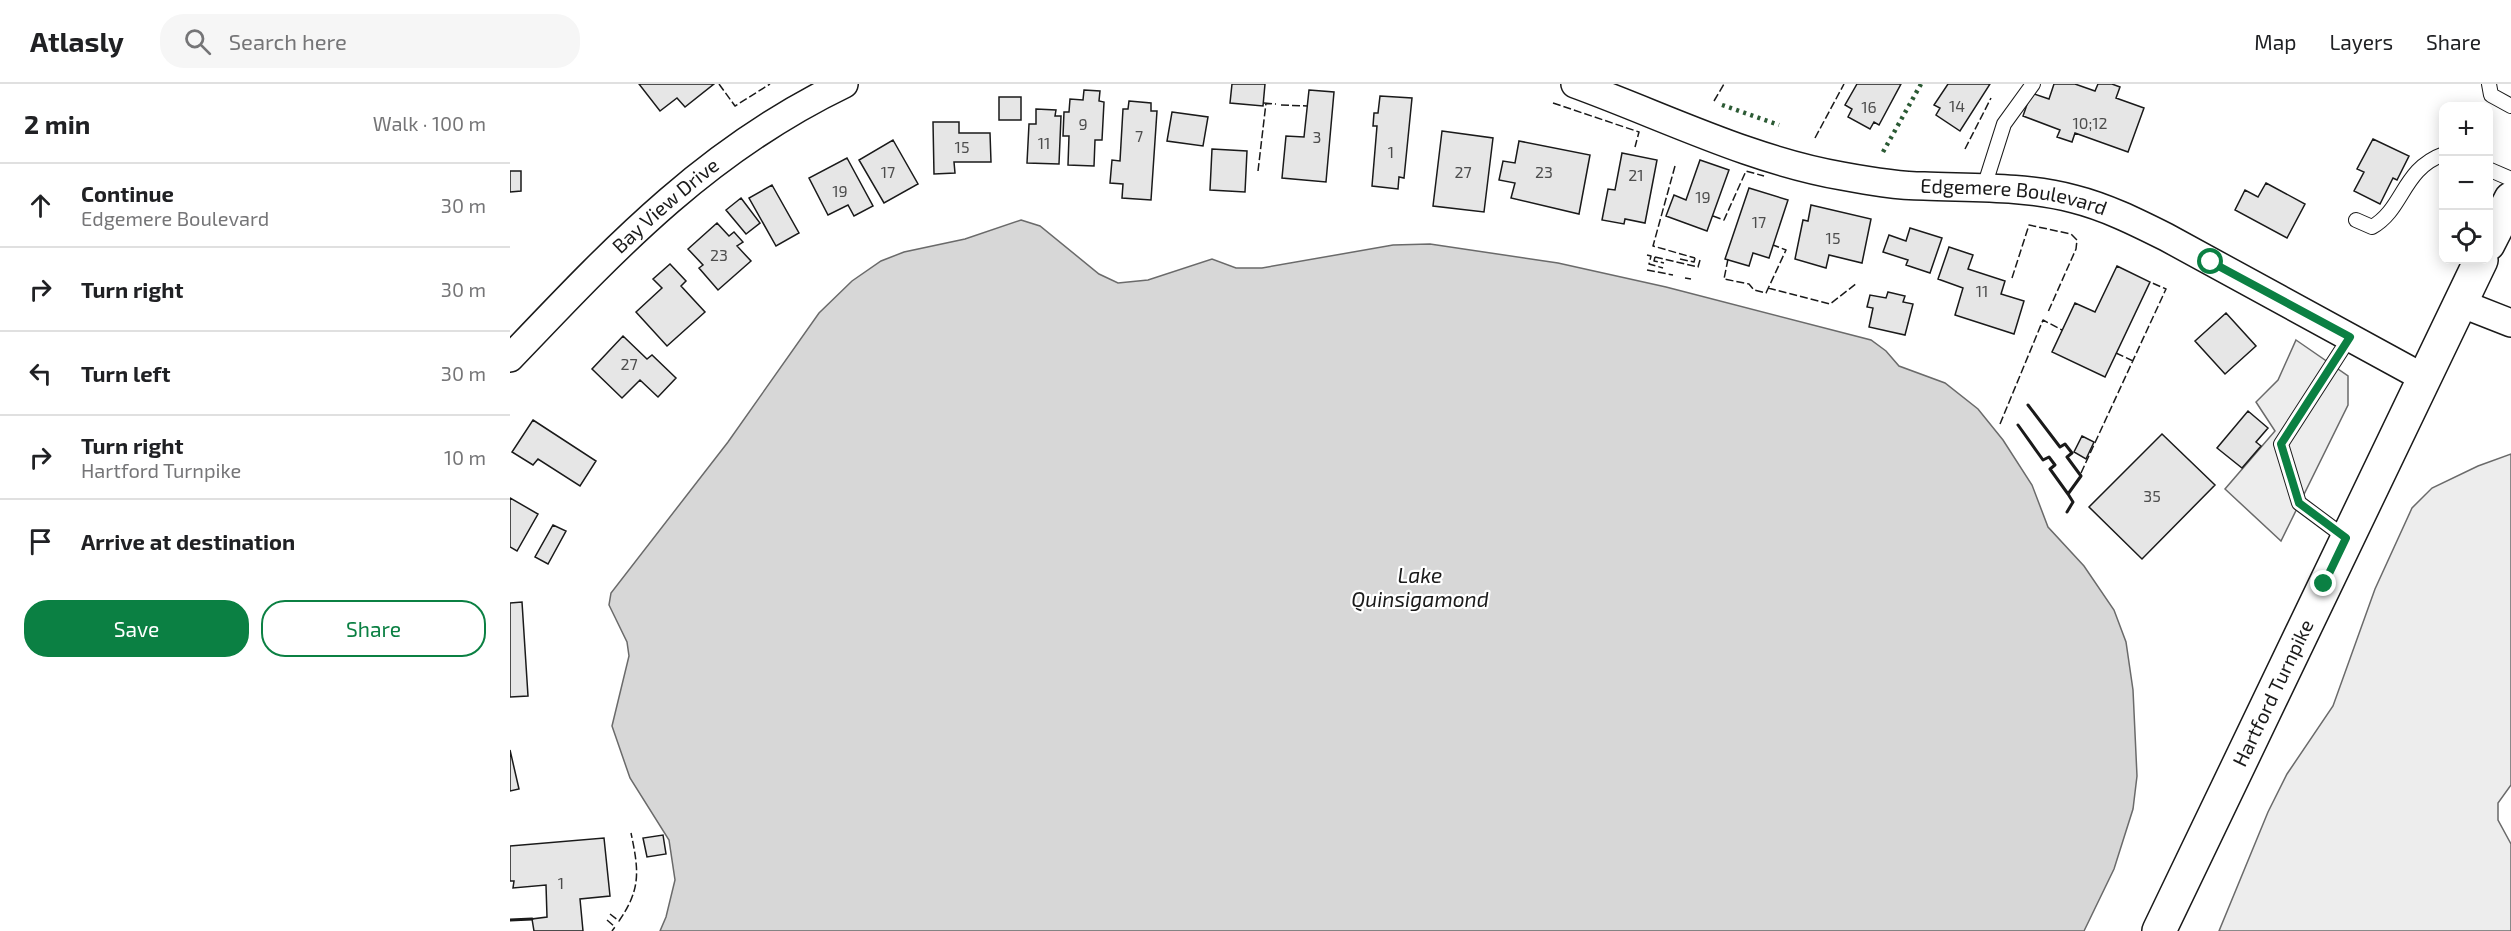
<!DOCTYPE html>
<meta charset="utf-8">
<style>
body{margin:0;font-family:"Exo 2",sans-serif;background:#f6f6f6;color:#202124}
.controls{position:absolute;right:18px;top:18px;display:grid;overflow:hidden;border-radius:12px;box-shadow:0 3px 15px #0003}
.controls button{width:54px;height:54px;display:grid;place-items:center;padding:0;border:0;border-bottom:2px solid #e0e0e0;background:#fff;color:#202124;font:30px sans-serif}
.stop{position:absolute;width:18px;height:18px;margin:-14px;border:4px solid #0b8043;border-radius:50%;background:#fff}
.stop.end{background:#0b8043;border-color:#fff;box-shadow:0 2px 6px #0008}
.list{margin:0;padding:0;list-style:none}
h2{display:flex;justify-content:space-between;align-items:center;height:78px;margin:0;padding:0 24px;font-size:26px}
h2 small{font-size:20px;font-weight:400;color:#757577}
.list li{display:grid;grid-template-columns:39px 1fr auto;gap:18px;align-items:center;box-sizing:border-box;height:84px;padding:0 24px;border-top:2px solid #e0e0e0}
.list b{display:block;font-size:22px;white-space:nowrap}
.list p{margin:0;font-size:20px;white-space:nowrap;color:#757577}
.list em{font-size:20px;font-style:normal;color:#757577}
.actions{display:flex;gap:12px;padding:18px 24px}
.actions a{flex:1;padding:14px 0;border:2px solid #0b8043;border-radius:24px;text-align:center;font-size:21px;color:#0b8043}
.actions .main{background:#0b8043;color:#fff}
.icon{flex:none;width:33px;height:33px;fill:none;stroke:currentColor;stroke-width:2;stroke-linecap:round;stroke-linejoin:round}
.map{position:relative;flex:none;width:2001px;height:847px;overflow:hidden}
header{display:flex;align-items:center;gap:36px;box-sizing:border-box;height:84px;padding:0 30px;background:#fff;border-bottom:2px solid #e0e0e0}
header strong{font-size:28px}
nav{display:flex;gap:33px;margin-inline-start:auto;font-size:21px}
.search{width:420px;height:54px;background:#f6f6f6;display:flex;align-items:center;gap:15px;box-sizing:border-box;padding:0 21px;border-radius:24px;color:#757577;font-size:22px}
main{display:flex}
aside{flex:1;background:#fff}
.map>svg:first-child{display:block}
.built{fill:#ededed;stroke:#6a6a6a;stroke-width:1.5}
.water{fill:#d7d7d7;stroke:#6a6a6a;stroke-width:1.5}
.building{fill:#e6e6e6;stroke:#1a1a1a;stroke-width:1.5}
.lines{fill:none;stroke-linecap:round;stroke-linejoin:round}
.lane-casing{stroke:#1a1a1a;stroke-width:16}
.street-casing{stroke:#1a1a1a;stroke-width:30}
.primary-casing{stroke:#1a1a1a;stroke-width:36}
.lane{stroke:#fff;stroke-width:14}
.street{stroke:#fff;stroke-width:27}
.primary{stroke:#fff;stroke-width:33}
.hedge{stroke:#2b5a34;stroke-width:4.5;stroke-dasharray:3 4.5;stroke-linecap:butt}
.fence{stroke:#1a1a1a;stroke-width:1.5;stroke-dasharray:8 3;stroke-linecap:butt}
.wall{stroke:#1a1a1a;stroke-width:3}
.route{stroke:#0b8043;stroke-width:8}
.labels{text-anchor:middle;stroke-width:4.5;stroke-linejoin:round;paint-order:stroke}
.number-label{font-size:16px;fill:#4d4d4d}
.street-label{font-size:20px;fill:#1a1a1a;stroke:#fff}
.water-label{font-size:21px;font-style:italic;fill:#1a1a1a;stroke:#fff}
</style>
<header>
<strong>Atlasly</strong>
<div class="search"><svg class="icon" aria-label="search" viewBox="0 0 24 24"><circle cx="10" cy="10" r="6"/><path d="M15 15l6 6"/></svg>Search here</div>
<nav><a>Map</a><a>Layers</a><a>Share</a></nav>
</header>
<main>
<aside>
<h2>2 min<small>Walk · 100 m</small></h2>
<ul class="list">
<li><svg class="icon" aria-label="ahead" viewBox="0 0 24 24"><path d="M12 20V5M6 11l6-6 6 6"/></svg><div><b>Continue</b><p>Edgemere Boulevard</p></div><em>30 m</em></li>
<li><svg class="icon" aria-label="right" viewBox="0 0 24 24"><path d="M7 20v-9h11M14 6l5 5-5 5"/></svg><div><b>Turn right</b></div><em>30 m</em></li>
<li><svg class="icon" aria-label="left" viewBox="0 0 24 24"><path d="M17 20v-9H6M10 6l-5 5 5 5"/></svg><div><b>Turn left</b></div><em>30 m</em></li>
<li><svg class="icon" aria-label="right" viewBox="0 0 24 24"><path d="M7 20v-9h11M14 6l5 5-5 5"/></svg><div><b>Turn right</b><p>Hartford Turnpike</p></div><em>10 m</em></li>
<li><svg class="icon" aria-label="arrive" viewBox="0 0 24 24"><path d="M6 21V4h12l-3 4 3 4H6"/></svg><div><b>Arrive at destination</b></div></li>
</ul>
<div class="actions"><a class="main">Save</a><a>Share</a></div>
</aside>
<div class="map">
<svg width="2001" height="847" viewBox="0 0 2001 847">
<rect width="100%" height="100%" fill="#fff"/>
<path class="built" d="M1786,256L1838,292V321L1771,457L1715,405L1765,347L1746,318L1768,296Z
M2001,370V701L1988,719V736L2001,760V847H1709L1758,728L1777,690L1823,622L1865,505L1902,424L1922,404L1968,382Z"/>
<path class="water" d="M511,136L530,142L589,190L608,199L638,196L702,175L726,184H752L883,161L920,160L1048,179L1156,203L1361,256L1376,267L1389,282L1435,299L1468,325L1493,356L1522,401L1538,443L1574,482L1604,526L1616,558L1623,606L1627,692L1623,725L1604,785L1574,847H150L156,833L165,796L159,756L120,694L102,642L119,572L117,558L99,521L101,509L218,358L309,229L342,197L371,177L394,168L455,155Z"/>
<path class="building" d="M129,0H204L175,23L167,14L150,27Z
M722,0H755L753,22L720,19Z
M1347,0H1391L1369,41L1364,38L1360,45L1338,33L1342,25L1335,21Z
M1438,0H1480L1450,47L1426,31L1430,24L1424,21Z
M1544,0H1565L1585,7L1588,0H1602L1610,3L1606,14L1634,24L1618,68L1565,49L1562,58L1547,53L1550,46L1513,32L1521,9L1539,15Z
M574,6L590,7L589,17L594,18L592,56H585L584,82L558,81L559,52H553L554,28H559L560,15L573,16Z
M799,6L824,8L816,98L772,94L776,52L794,53Z
M870,12L902,14L894,94L889,93L888,105L862,102L867,42H863L864,29H868Z
M489,13H511V36H489Z
M619,17L641,19V27H647L641,116L612,114L613,100L600,99L602,76L610,77L613,25H618Z
M526,25L546,26L545,32H551L549,80L517,79L519,40H526Z
M662,28L698,33L693,62L657,57Z
M423,38H449V49H480L481,78H444L445,89L424,90Z
M932,47L983,54L974,128L923,122Z
M1863,55L1899,72L1887,96L1883,94L1870,120L1844,107L1854,88L1847,85Z
M383,56L408,100L374,119L349,76Z
M1009,57L1080,71L1069,130L1001,114L1005,99L989,96L993,77L1005,79Z
M702,65L737,67L735,108L700,106Z
M1112,69L1147,76L1135,139L1115,135L1114,140L1092,136L1098,105L1105,106Z
M337,74L363,122L344,132L338,121L318,131L299,94Z
M1190,76L1219,86L1197,147L1156,132L1164,111L1176,116Z
M0,87H11V107L0,108Z
M1756,99L1795,120L1777,154L1725,126L1735,106L1748,113Z
M262,101L289,149L266,162L239,114Z
M1239,104L1278,116L1259,174L1243,169L1239,182L1215,175Z
M231,114L250,139L236,150L216,126Z
M1301,121L1361,135L1352,179L1319,171L1316,184L1285,175L1293,136L1298,137Z
M207,139L219,152L224,148L233,158L227,162L241,177L208,206L189,184L193,181L178,165Z
M1400,144L1432,154L1420,189L1396,181L1398,176L1373,168L1379,151L1396,157Z
M1439,163L1463,171L1458,185L1495,197L1491,210L1514,217L1504,250L1445,231L1453,204L1428,195Z
M160,180L176,197L171,202L195,228L157,262L126,228L152,204L143,195Z
M1607,182L1640,198L1595,293L1542,268L1565,219L1585,228Z
M1378,208L1395,212L1393,218L1403,220L1395,251L1359,243L1363,224L1357,223L1360,211L1376,214Z
M1716,229L1746,262L1715,290L1685,257Z
M113,252L137,275L142,271L166,294L148,313L130,296L112,314L82,285Z
M1738,327L1758,344L1746,358L1751,362L1732,384L1707,364Z
M23,336L86,377L70,402L28,375L23,381L2,368Z
M1652,350L1705,401L1632,475L1579,423Z
M1572,352L1584,358L1576,375L1564,368Z
M0,414L28,430L7,467L0,463Z
M43,441L56,447L38,480L25,473Z
M12,518L18,612L0,613V519Z
M0,666L9,705L0,707Z
M153,751L156,770L137,773L133,754Z
M94,754L100,812L70,815L73,847H24L22,835L37,833L36,801L3,804L4,797H0V762Z"/>
<g class="lines">
<g class="lane-casing">
<path id="lane" d="M1979,0L1981,11L2001,22
M1978,85L2001,95
M1474,103L1494,40L1523,0
M1846,136L1862,143C1894,125 1892,85 1934,70
M1836,454L1789,419L1771,360L1840,253"/>
</g>
<g class="street-casing">
<g id="street">
<path id="s1" d="M1065,0C1153,32 1240,76 1332,92C1359,97 1387,102 1414,102C1464,104 1514,102 1564,115C1596,123 1626,138 1656,153L1914,294"/>
<path d="M1950,219L2001,239"/>
<path id="s2" d="M0,274C104,165 195,67 334,0"/>
</g>
</g>
<g class="primary-casing">
<g id="primary">
<path d="M1978,160L2001,115"/>
<path id="s3" d="M1649,847L1971,176"/>
</g>
</g>
<use href="#lane" class="lane"/>
<use href="#street" class="street"/>
<use href="#primary" class="primary"/>
<path class="hedge" d="M1212,21L1269,41
M1373,68L1411,0"/>
<path class="fence" d="M209,0L225,22L260,0
M1204,17L1214,0
M754,19L766,20
M1043,19L1129,48L1125,63
M771,21L797,22
M1305,54L1334,0
M1455,65L1481,14
M1165,82L1143,162L1185,174
M748,87L756,19
M1203,132L1214,136L1236,87L1254,92
M1137,171L1141,172L1139,180L1153,184
M1145,173L1188,183L1190,176
M1145,173L1144,177L1154,179
M1170,175L1184,178L1185,174
M1218,175L1214,195L1239,200L1244,206L1256,209L1276,166L1263,161
M1137,186L1163,191
M1175,194L1181,195
M1502,194L1519,141L1561,150L1567,156L1566,165L1538,228
M1258,204L1320,220L1347,199
M1606,269L1623,277
M1490,340L1533,236L1552,246
M1571,389L1656,205L1640,198
M100,830L109,837C131,805 129,787 121,749
M97,836L105,843L102,847"/>
<path class="wall" d="M1518,321L1550,363L1555,360L1562,369L1557,373L1571,392L1558,410L1563,418L1557,428
M1508,341L1533,376L1539,373L1545,381L1540,385L1558,410
M0,836L22,835"/>
</g>
<g class="lines">
<path class="route" d="M1701,178L1840,253L1771,360L1789,419L1836,454L1814,500"/>
</g>
<g class="labels">
<g class="number-label">
<text x="1447" y="28">14</text>
<text x="1359" y="29">16</text>
<text x="1580" y="45">10;12</text>
<text x="573" y="46">9</text>
<text x="629" y="58">7</text>
<text x="807" y="59">3</text>
<text x="534" y="65">11</text>
<text x="452" y="69">15</text>
<text x="881" y="74">1</text>
<text x="378" y="94">17</text>
<text x="953" y="94">27</text>
<text x="1034" y="94">23</text>
<text x="1126" y="97">21</text>
<text x="330" y="113">19</text>
<text x="1193" y="119">19</text>
<text x="1249" y="144">17</text>
<text x="1323" y="160">15</text>
<text x="209" y="177">23</text>
<text x="1472" y="213">11</text>
<text x="119" y="286">27</text>
<text x="1642" y="418">35</text>
<text x="51" y="805">1</text>
</g>
<g class="street-label">
<text dy="7" stroke="none"><textPath href="#s1" startOffset="456">Edgemere Boulevard</textPath></text>
<text dy="7" stroke="none"><textPath href="#s2" startOffset="218">Bay View Drive</textPath></text>
<text dy="7" stroke="none"><textPath href="#s3" startOffset="264">Hartford Turnpike</textPath></text>
</g>
<g class="water-label">
<text x="910" y="499">Lake<tspan x="910" dy="24">Quinsigamond</tspan></text>
</g>
</g>
</svg>
<div class="controls">
<button>+</button>
<button>−</button>
<button><svg class="icon" aria-label="locate" viewBox="0 0 24 24"><circle cx="12" cy="12" r="6"/><path d="M12 2v4M12 18v4M2 12h4M18 12h4"/></svg></button>
</div>
<div class="stop" style="left:1701px;top:178px"></div>
<div class="stop end" style="left:1814px;top:500px"></div>
</div>
</main>
